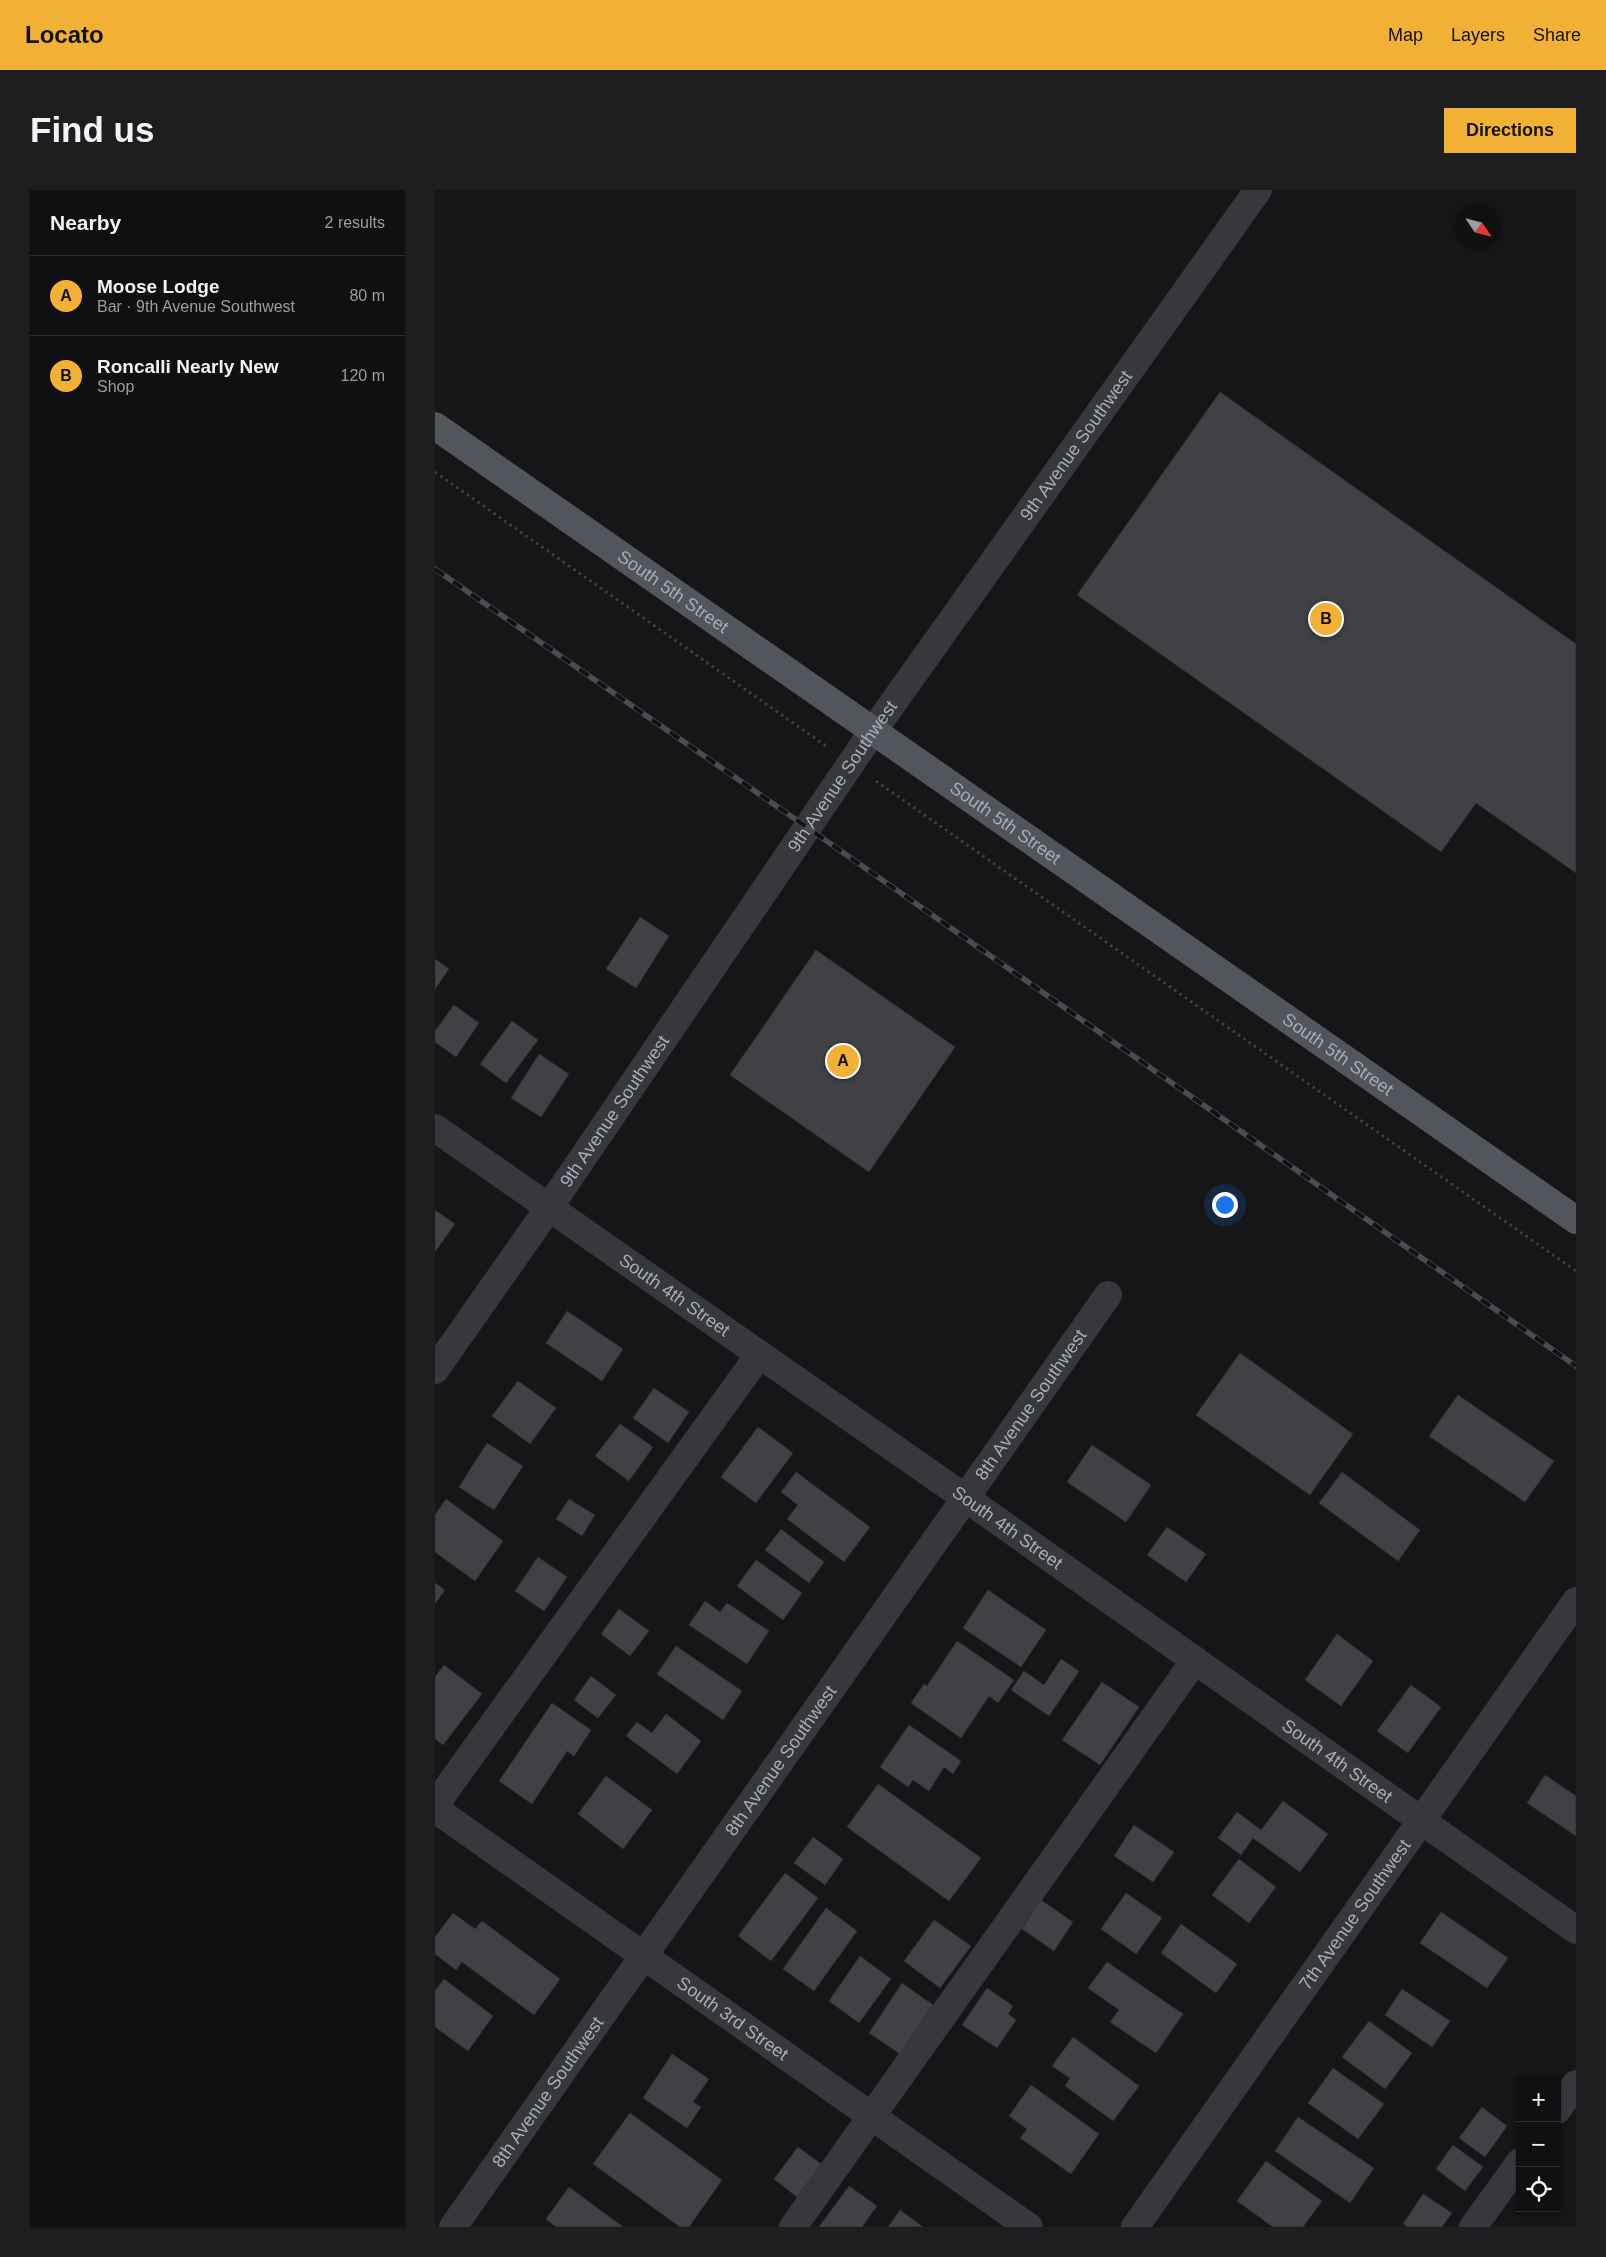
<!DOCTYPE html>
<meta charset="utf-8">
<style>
body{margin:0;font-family:Arial,sans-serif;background:#1e1e20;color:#f1f3f6}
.controls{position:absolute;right:15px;bottom:15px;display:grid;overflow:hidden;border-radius:0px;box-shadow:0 1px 4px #0004}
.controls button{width:45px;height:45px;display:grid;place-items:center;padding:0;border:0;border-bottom:1px solid #303032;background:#101012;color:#f1f3f6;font:25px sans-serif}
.compass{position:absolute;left:1021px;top:15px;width:45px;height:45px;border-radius:50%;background:#101012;box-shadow:0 1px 4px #0004;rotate:125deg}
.you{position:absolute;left:789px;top:1014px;width:18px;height:18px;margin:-12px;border:4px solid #fff;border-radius:50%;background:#1a73e8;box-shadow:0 0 0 8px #1a73e833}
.badge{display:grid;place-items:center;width:32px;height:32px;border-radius:50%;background:#f2b134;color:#111;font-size:16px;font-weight:700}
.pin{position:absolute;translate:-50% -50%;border:2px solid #fff;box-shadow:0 1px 5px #0006}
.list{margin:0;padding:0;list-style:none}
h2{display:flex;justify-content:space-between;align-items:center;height:65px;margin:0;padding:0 20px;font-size:21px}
h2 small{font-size:16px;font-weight:400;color:#9c9d9f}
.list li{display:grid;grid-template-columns:32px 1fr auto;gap:15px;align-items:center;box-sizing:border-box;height:80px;padding:0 20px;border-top:1px solid #303032}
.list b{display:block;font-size:19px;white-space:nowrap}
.list p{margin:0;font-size:16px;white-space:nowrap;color:#9c9d9f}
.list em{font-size:16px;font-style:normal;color:#9c9d9f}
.icon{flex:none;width:28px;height:28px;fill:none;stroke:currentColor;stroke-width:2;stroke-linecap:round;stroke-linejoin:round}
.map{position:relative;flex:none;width:1141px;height:2037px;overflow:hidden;border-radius:0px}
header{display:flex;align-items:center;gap:30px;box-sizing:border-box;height:70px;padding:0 25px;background:#f2b134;color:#111}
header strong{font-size:24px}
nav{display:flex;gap:28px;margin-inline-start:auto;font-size:18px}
.intro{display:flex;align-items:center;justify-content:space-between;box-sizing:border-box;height:120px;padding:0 30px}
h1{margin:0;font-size:35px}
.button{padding:12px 22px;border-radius:0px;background:#f2b134;color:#111;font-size:18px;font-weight:700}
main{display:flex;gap:30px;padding:0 30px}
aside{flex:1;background:#101012;border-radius:0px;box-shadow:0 1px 4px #0004}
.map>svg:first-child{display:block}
.building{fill:#404145;stroke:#303034}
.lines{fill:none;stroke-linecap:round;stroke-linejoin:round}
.path{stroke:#3d3f44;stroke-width:3;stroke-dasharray:2.5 4;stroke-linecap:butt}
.minor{stroke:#37383d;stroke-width:28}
.major{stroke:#53555c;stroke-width:28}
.rail-casing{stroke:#4a4c52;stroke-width:5.5}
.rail{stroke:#111113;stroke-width:4;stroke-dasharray:11;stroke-linecap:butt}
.labels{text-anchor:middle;stroke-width:4;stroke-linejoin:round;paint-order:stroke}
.street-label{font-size:18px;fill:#a8adb8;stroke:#111113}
</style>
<header>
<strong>Locato</strong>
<nav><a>Map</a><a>Layers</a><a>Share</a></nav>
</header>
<div class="intro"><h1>Find us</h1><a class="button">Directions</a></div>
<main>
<aside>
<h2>Nearby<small>2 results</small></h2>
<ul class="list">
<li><span class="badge">A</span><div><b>Moose Lodge</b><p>Bar · 9th Avenue Southwest</p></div><em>80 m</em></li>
<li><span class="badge">B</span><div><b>Roncalli Nearly New</b><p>Shop</p></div><em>120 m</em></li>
</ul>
</aside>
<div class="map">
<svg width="1141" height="2037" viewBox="0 0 1141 2037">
<rect width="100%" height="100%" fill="#161618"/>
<path class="building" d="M785,202L1141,454V683L1041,613L1006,662L642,405Z
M205,727L234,746L201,798L171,779Z
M381,760L520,857L434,982L295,885Z
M0,769L14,779L0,799Z
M19,815L44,833L21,867L0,852V841Z
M77,831L103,850L71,893L45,874Z
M104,864L134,884L106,927L76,908Z
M0,1020L20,1034L0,1062Z
M132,1121L188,1159L167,1191L111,1153Z
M805,1163L918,1244L875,1305L761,1225Z
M83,1191L121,1218L95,1254L57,1226Z
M219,1198L254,1222L233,1253L198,1228Z
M1023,1205L1119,1271L1090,1312L994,1246Z
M185,1234L218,1257L194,1291L160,1266Z
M323,1237L358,1263L321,1313L286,1287Z
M52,1253L88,1276L59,1320L24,1297Z
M657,1255L716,1295L691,1332L632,1292Z
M361,1282L435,1337L409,1372L352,1329L363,1315L346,1302Z
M907,1282L985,1340L963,1371L884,1313Z
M11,1309L68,1351L40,1391L0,1362V1325Z
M134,1309L160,1325L147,1346L121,1329Z
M732,1337L771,1364L751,1392L712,1365Z
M346,1339L389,1372L374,1393L330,1360Z
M103,1367L132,1387L109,1421L80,1401Z
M321,1370L367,1403L348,1430L302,1396Z
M0,1393L10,1400L0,1414Z
M553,1400L611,1440L586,1477L528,1438Z
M270,1411L285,1422L292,1413L334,1441L312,1474L254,1435Z
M184,1419L214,1441L195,1466L166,1444Z
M902,1444L938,1471L906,1516L870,1490Z
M522,1451L579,1490L563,1513L554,1506L526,1548L476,1513L489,1494L492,1496Z
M241,1456L307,1501L288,1530L222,1484Z
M626,1469L644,1481L614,1526L576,1500L589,1481L609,1495Z
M9,1475L47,1504L8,1555L0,1549V1487Z
M156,1486L181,1505L163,1528L139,1510Z
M667,1492L704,1517L665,1575L627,1550Z
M976,1495L1006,1517L973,1563L942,1541Z
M117,1513L156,1540L139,1566L132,1561L97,1614L64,1591Z
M231,1524L266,1551L242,1584L191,1546L202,1532L217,1543Z
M474,1535L526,1571L518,1584L509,1577L494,1601L478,1590L473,1597L445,1577Z
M1110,1585L1141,1606V1646L1092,1613Z
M171,1586L217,1620L188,1659L143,1624Z
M443,1594L546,1668L514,1711L412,1637Z
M848,1611L893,1644L865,1682L818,1648L806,1665L783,1648L802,1622L826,1640Z
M699,1635L739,1662L718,1692L679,1666Z
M378,1647L408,1669L390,1695L359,1673Z
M804,1669L841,1697L814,1733L777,1705Z
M350,1683L383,1708L336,1771L303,1746Z
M691,1703L727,1728L701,1764L666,1739Z
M606,1710L638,1732L619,1761L587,1739Z
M391,1718L422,1741L379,1801L348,1779Z
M1006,1722L1073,1768L1052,1798L985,1753Z
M18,1723L40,1739L47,1731L125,1789L99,1825L27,1772L21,1780L0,1764V1747Z
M499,1730L536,1756L505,1798L469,1771Z
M746,1734L802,1774L781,1803L726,1763Z
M425,1766L456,1789L424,1833L394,1811Z
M672,1772L748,1824L721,1863L675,1832L684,1820L653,1798Z
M9,1789L58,1826L33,1861L0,1837V1801Z
M467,1793L498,1815L465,1864L434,1843Z
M552,1798L578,1816L573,1824L581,1830L562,1858L527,1835Z
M967,1799L1015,1831L997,1857L950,1825Z
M934,1831L977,1863L950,1899L907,1867Z
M638,1847L704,1896L678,1931L630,1896L635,1888L617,1876Z
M237,1864L274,1889L258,1912L266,1917L252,1938L208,1908Z
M898,1878L949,1914L923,1949L873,1913Z
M596,1895L664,1944L636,1984L585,1948L592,1939L574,1926Z
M1047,1917L1072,1936L1050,1967L1024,1948Z
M195,1923L287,1990L254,2037H245L158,1974Z
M863,1927L939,1978L915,2013L840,1961Z
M1018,1955L1048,1977L1030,2001L1001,1979Z
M363,1957L386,1974L362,2007L339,1989Z
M831,1971L887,2011L868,2037H838L802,2011Z
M414,1996L442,2016L427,2037H384Z
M134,1997L188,2037H121L111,2029Z
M988,2004L1017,2023L1007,2037H973L968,2034Z
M465,2020L488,2037H453Z"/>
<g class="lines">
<path class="path" d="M0,282L391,556
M441,591L1141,1081"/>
<g class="minor">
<path id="s1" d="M0,938L529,1307L1141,1740"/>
<path id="s2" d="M0,1180L113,1019L438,541L823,0"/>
<path d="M0,1615L324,1165"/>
<path id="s3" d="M0,1619L594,2037"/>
<path d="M1122,1920L1141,1894"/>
<path id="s4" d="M18,2037L673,1105"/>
<path d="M358,2037L760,1470"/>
<path id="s5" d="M700,2037L1141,1411"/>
<path d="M1038,2037L1085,1972"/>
</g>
<path class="major" id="s6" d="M0,236L1141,1030"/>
<g class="rail-casing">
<path id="rail" d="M0,379L373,638L1141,1176"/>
</g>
<use href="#rail" class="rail"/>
</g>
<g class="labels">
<g class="street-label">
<text dy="6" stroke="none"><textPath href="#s2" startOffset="1125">9th Avenue Southwest</textPath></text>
<text dy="6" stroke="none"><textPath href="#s6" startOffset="290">South 5th Street</textPath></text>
<text dy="6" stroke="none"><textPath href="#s2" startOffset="720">9th Avenue Southwest</textPath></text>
<text dy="6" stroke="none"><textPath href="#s6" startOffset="695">South 5th Street</textPath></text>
<text dy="6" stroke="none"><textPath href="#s6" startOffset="1100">South 5th Street</textPath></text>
<text dy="6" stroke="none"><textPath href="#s2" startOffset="315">9th Avenue Southwest</textPath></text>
<text dy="6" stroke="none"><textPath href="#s1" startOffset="292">South 4th Street</textPath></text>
<text dy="6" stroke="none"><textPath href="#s4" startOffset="1005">8th Avenue Southwest</textPath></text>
<text dy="6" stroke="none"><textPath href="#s1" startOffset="698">South 4th Street</textPath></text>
<text dy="6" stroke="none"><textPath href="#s4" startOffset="570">8th Avenue Southwest</textPath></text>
<text dy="6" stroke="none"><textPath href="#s1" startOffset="1102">South 4th Street</textPath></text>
<text dy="6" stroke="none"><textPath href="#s5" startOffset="382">7th Avenue Southwest</textPath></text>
<text dy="6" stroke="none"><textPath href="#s3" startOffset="364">South 3rd Street</textPath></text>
<text dy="6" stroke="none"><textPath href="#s4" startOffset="165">8th Avenue Southwest</textPath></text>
</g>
</g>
</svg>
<div class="controls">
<button>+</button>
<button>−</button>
<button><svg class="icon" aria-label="locate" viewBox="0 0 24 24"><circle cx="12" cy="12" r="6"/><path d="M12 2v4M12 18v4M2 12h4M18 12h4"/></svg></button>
</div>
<svg class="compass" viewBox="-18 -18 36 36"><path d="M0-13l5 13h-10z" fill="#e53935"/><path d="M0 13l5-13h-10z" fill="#9c9d9f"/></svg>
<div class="you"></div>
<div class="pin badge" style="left:408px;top:871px">A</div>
<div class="pin badge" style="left:891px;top:429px">B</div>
</div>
</main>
